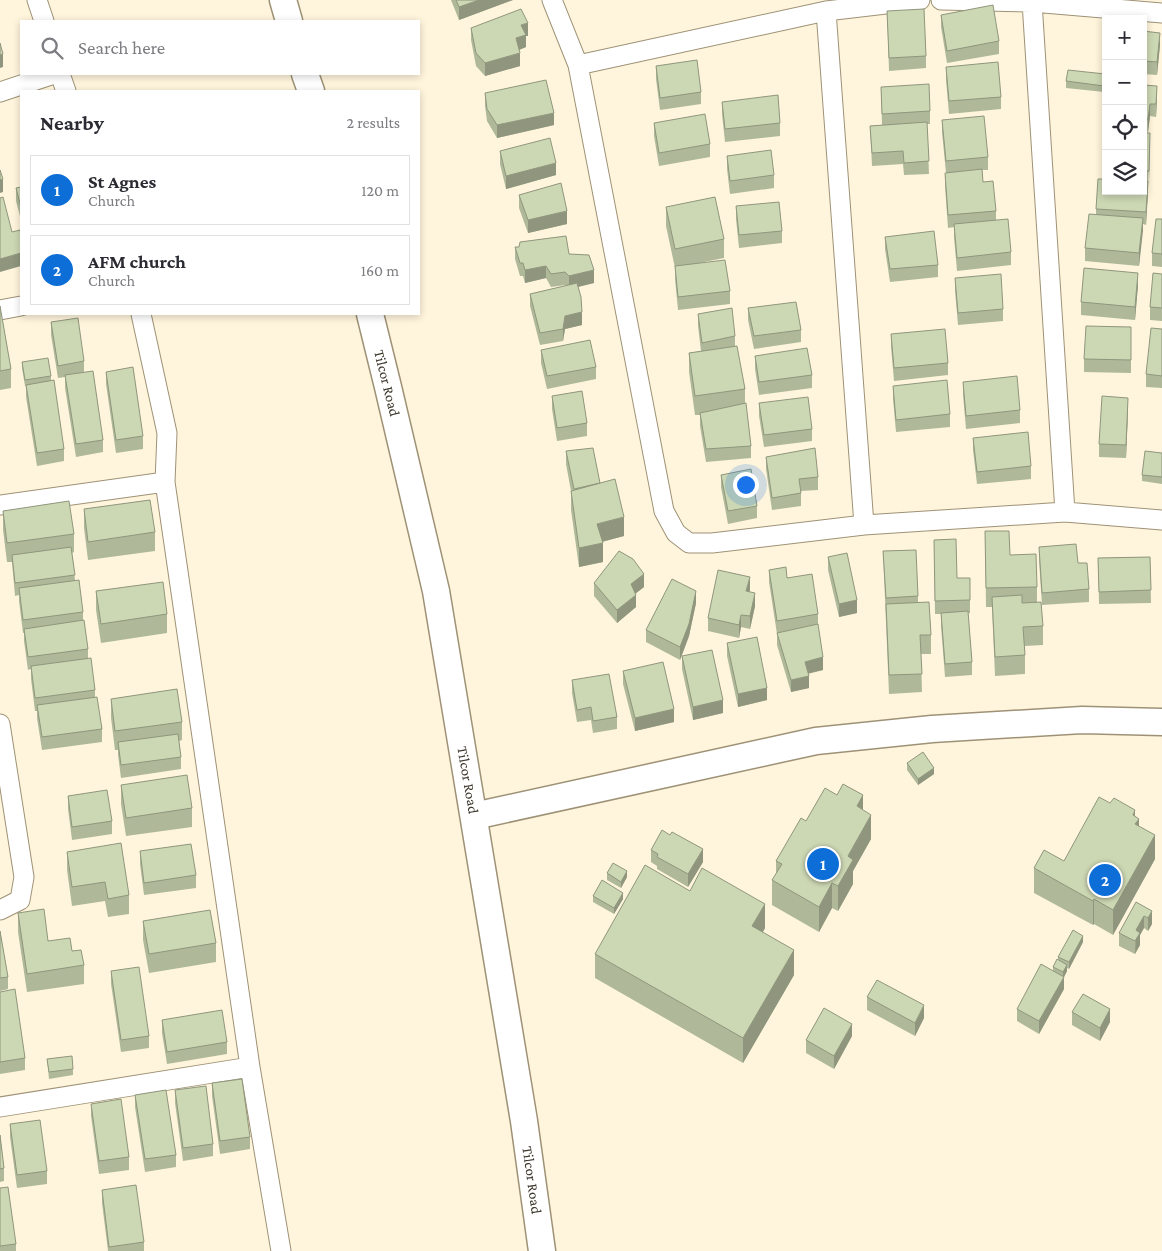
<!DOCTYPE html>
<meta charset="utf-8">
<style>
body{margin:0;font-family:"Crimson Pro",serif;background:#f7f7f7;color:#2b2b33}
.controls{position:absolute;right:15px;top:15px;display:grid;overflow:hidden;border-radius:0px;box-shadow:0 2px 8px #0003}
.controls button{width:45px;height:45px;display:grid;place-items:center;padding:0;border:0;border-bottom:1px solid #e1e1e2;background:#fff;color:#2b2b33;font:25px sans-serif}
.you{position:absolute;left:745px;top:484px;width:18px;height:18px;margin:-12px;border:4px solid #fff;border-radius:50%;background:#1a73e8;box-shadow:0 0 0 8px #1a73e833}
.badge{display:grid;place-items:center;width:32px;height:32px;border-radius:50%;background:#0d6ed7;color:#fff;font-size:16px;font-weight:700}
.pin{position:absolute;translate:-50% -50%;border:2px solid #fff;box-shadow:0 1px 5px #0006}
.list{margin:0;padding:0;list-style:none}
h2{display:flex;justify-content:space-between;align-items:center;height:65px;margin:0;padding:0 20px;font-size:21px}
h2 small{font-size:16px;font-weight:400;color:#7c7c81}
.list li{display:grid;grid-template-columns:32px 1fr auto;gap:15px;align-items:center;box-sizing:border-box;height:70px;margin:0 10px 10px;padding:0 10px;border:1px solid #e1e1e2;border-radius:0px}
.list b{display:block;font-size:19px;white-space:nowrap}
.list p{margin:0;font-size:16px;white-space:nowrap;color:#7c7c81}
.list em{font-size:16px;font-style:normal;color:#7c7c81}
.icon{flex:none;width:28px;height:28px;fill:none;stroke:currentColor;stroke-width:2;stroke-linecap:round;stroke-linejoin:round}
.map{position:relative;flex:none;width:1162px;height:1251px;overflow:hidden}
.search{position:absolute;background:#fff;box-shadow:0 2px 8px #0003;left:20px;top:20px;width:400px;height:55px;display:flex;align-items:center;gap:12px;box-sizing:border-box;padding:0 18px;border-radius:0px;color:#7c7c81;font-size:19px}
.panel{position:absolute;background:#fff;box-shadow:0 2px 8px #0003;left:20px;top:90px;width:400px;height:225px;border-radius:0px}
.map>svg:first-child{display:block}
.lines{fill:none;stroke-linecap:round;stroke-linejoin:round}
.street-casing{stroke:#9e9276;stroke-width:21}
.secondary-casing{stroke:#9e9276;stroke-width:29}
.street{stroke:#fff;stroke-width:19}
.secondary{stroke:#fff;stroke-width:26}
.wall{fill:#afb99a}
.shaded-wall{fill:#8f967d}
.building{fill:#ccd7b3;stroke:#8f967d}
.labels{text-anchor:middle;stroke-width:4;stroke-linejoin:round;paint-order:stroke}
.street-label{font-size:15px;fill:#3e392d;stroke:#fff}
</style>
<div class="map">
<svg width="1162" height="1251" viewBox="0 0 1162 1251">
<rect width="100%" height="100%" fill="#fff5dc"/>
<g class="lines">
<g class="street-casing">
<path id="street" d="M37,0L44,21
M552,0L578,65L664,511L676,533L689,543H712L864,525L1065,512L1162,520
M941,0L1032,2L1162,13
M1032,2L1065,512
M826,11L864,525
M578,65L826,11L920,0
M60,74L66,91
M0,92L54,74
M0,310L21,306
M141,314L167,433L165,482L250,1067L281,1251
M0,505L165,482
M0,724L24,877L20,900L0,910
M0,1107L250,1067"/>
</g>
<g class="secondary-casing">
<path id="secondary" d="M283,0L289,21
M305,74L311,91
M370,314L388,387L436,591L524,1121L542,1251
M474,816L816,741L932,729L1082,720L1162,722"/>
</g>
<use href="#street" class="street"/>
<use href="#secondary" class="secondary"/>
</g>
<path class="wall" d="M451,0H513L459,20Z
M887,11L926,56V68L889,71Z
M941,15L999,41V54L947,63L941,27Z
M471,28L528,36H526V47L519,50L520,66L485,76L476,66L471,40Z
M1143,31L1160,45L1157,75L1143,74Z
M656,66L701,92V104L660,110L656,79Z
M946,67L1001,97V109L949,114L946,80Z
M1105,80L1104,92L1066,88V81Z
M1143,85L1157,98L1156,117L1150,116L1148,132L1143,131Z
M881,87L930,111V124H927L929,174L904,175L903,164L872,166L870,126L882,125Z
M485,93L554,125L497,138L487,121L485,106Z
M722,102L780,123V136L725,142L722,114Z
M942,120L988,157V170H982L983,182L996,211V220L1011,252V265L957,271L954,237V227L948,228L945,186V173H946L942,132Z
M654,123L710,144V157L659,166L654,136Z
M1106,131V168H1103V155Z
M1143,133L1150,146L1146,225L1143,224L1139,266L1085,261V248L1096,214V209L1143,191Z
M500,151L556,175L506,189L500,164Z
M727,156L774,175V188L730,194L727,169Z
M21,187V220L16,201V188Z
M519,195L567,224L528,233L519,208Z
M736,206L782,231V243L739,248L736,219Z
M666,207L724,239V258L699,263L730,291V304L678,310L675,279V268L666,226Z
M1162,219V267L1152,266V253Z
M885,237L938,265V277L890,282L885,249Z
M515,247L569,254L594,283L578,287L582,325L565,329L563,341L540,345L530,306V294L566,286L565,285L551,287L546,278L525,283L523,276H520L515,259Z
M1162,274V321L1150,320V307Z
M955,278L1003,309V321L958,325L955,291Z
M1138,285L1135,320L1081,315V302Z
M0,306L11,369V388L0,390Z
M748,308L801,330V342L754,349L748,320Z
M698,314L735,336V346L745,389V404L751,446V458L706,462L700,426V415H695L689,372V353L701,351L698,326Z
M51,322L84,361V372L103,440V452L76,457L65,388V377L58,378L51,335Z
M1131,327V373L1084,372V359Z
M1162,329V388L1146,387V374Z
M891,334L948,363V375L894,381L891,347Z
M541,350L596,367V379L547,389L541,363Z
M755,356L812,375V388L759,395L755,369Z
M22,362L51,376V381L64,449V461L37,466L26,397V386H25L22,368Z
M106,372L143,436V449L116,453L106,384Z
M963,382L1020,410V423L966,429L963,395Z
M893,386L950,414V427L896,432L893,399Z
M552,396L587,423V436L557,441L552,409Z
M759,403L812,429V441L764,447L759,416Z
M1128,410L1126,458L1099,457V444Z
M973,438L1031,466V479L977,484L973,450Z
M566,451L600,483L624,536L602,542L603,562L579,567L571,510V491L566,464Z
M1162,453V484L1142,481V475Z
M766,457L818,477V490L801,491V506L772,510L766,469Z
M721,475L757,506V518L728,524L721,487Z
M84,509L155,532V551L88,560L84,528Z
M3,511L74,534V552L72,553L75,580L83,612V620L88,649V658L95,690V697L102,729V742L42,750L37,718V711H35L31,679V669L28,670L24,641V633H23L19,601V595L15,596L12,562H7L3,530Z
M985,531L1010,555L1037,587V602L1043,626V645L1025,646V674L995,676L992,607H986Z
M934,540L957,578H970V613H968L972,662V675L945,677L941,626V614H935Z
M1039,547L1078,563L1089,589V602L1042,605L1039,560Z
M883,551L918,596V602L931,635V654H921L922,692L889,694Z
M828,557L857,613L839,617L828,570Z
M1150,557L1151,603L1099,604L1098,558Z
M769,570L787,578L818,614V627L823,670L808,674L809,688L791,692L777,645V634L769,582Z
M594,583L644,587L635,594L636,607L617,623L594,596Z
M750,590L749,592L755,606L750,629L741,627L739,638L708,631V618Z
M96,591L167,614V633L101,643L96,610Z
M696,603L689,636L680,660L646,642V630Z
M727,643L767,700L738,707L727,656Z
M682,656L723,713L693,720L682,669Z
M623,671L674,722L635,731L623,684Z
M572,680L617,717V729L593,733L591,720L577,722L572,693Z
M111,699L182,722V740L179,741L181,757V769L121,778L118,755V750H115L111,718Z
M907,763L934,774L918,785L907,770Z
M121,785L192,808V827L126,836L121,804Z
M68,796L112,821V834L72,840L68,809Z
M863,810L871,839L853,871V884L838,911L832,908L819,932L772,905V880L776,874V861L806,821Z
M1135,817L1139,826L1155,859L1113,935L1094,924L1093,925L1034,893V868L1064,861Z
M651,850L703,862L688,887L657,869V866L651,862Z
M140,851L196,875V888L144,895L140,864Z
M67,852L129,895V914L108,917L105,901L72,906L67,870Z
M607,873L627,877L621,888L607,880Z
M690,891L765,928L763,932L794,975L743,1063L595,978V954Z
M593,896L623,899L614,914L593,902Z
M1152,911V924L1148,931L1144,928L1140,935V945L1135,954L1119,946V933Z
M18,913L48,941L72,951L84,965V984L27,992L18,932Z
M143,921L216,943V962L149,973L143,940Z
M0,931L8,977V989L0,991Z
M1083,942L1069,969L1067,968V971L1064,977V989L1039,1034L1017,1021V1009L1053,970V967L1058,960V957Z
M111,971L149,1036V1048L121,1052L111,984Z
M0,992L25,1058V1070L0,1074Z
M867,997L924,1018L915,1036L867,1010Z
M1072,1012L1110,1022L1100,1041L1072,1025Z
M162,1020L227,1042V1054L167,1064L162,1033Z
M852,1036L834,1069L806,1053V1040Z
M47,1059L73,1069V1075L49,1079Z
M212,1083L250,1137V1149L220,1154L212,1096Z
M175,1090L213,1144V1156L183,1161L175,1103Z
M135,1095L176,1155V1167L145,1172L135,1107Z
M91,1104L129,1157V1170L99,1174L91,1116Z
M10,1124L47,1171V1184L17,1188L10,1137Z
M0,1135L4,1168V1181L0,1182Z
M0,1188L16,1244V1251H0Z
M102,1190L144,1242V1251H108L102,1203Z"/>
<path class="shaded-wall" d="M479,0H513L459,20V7Z
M528,23V36H526V47L516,51V38L521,25Z
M1160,33V45L1157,75V62Z
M520,53V66L485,76V63Z
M3,54V67L0,68V55Z
M1157,86V98L1156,117V104Z
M1150,104V116L1148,132V119Z
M554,113V125L497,138V125Z
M1150,133V146L1149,184V171Z
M556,163V175L506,189V176Z
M3,179V192L0,193V180Z
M1148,181V194L1146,225V212Z
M567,211V224L528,233V220Z
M1143,218V231L1139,266V253Z
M21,253V266L0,272V259Z
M546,266V278L525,283V270Z
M594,270V283L569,289V276Z
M1138,273V285L1135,320V307Z
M582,312V325L565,329L563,341V329L565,316Z
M1128,398V410L1126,458V445Z
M624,517V536L597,543V524Z
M603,543V562L579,567V548Z
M644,574V587L631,597V584Z
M750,577V590L746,604V591Z
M696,591V603L689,636L680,660V647Z
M755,593V606L750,629V616Z
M636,595V607L617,623V610Z
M857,600V613L839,617V604Z
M741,615V627L739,638V625Z
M823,657V670L805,674V662Z
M809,676V688L791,692V680Z
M767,688V700L738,707V694Z
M723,700V713L693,720V707Z
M674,709V722L635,731V718Z
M934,768V774L918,785V779Z
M863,795V820L857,806Z
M1135,810V824L1139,819V843L1133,815Z
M871,815V839L853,871V884L838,911V886L848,856Z
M1155,835V859L1113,935V910Z
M703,849V862L688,887V874Z
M627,871V877L621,888V882Z
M832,883V908L819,932V907Z
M623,893V899L614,914V908Z
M1094,899V924L1093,925V901Z
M765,904V928L752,951V926Z
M1152,911V924L1148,931V918Z
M1144,916V928L1140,935V945L1135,954L1136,930Z
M1083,936V942L1069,969V962Z
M794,950V975L743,1063V1038Z
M1067,965V971L1063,979V972Z
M1064,977V989L1039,1034V1021Z
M924,1005V1018L915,1036V1023Z
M1110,1009V1022L1100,1041V1028Z
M852,1024V1036L834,1069V1056Z"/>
<path class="building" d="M456,0H479L459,7Z
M993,5L999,41L947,51L941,15Z
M521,9L528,23L521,25L526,35L516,38L520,53L485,63L476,53L471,28Z
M924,9L926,56L889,58L887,11Z
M1143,31L1160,33L1157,62L1143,61Z
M0,43L3,54L0,55Z
M697,60L701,92L660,98L656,66Z
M998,62L1001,97L949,101L946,67Z
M1068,70L1105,74L1104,86L1066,81Z
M546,80L554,113L497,125L487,109L485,93Z
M929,84L930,111L882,114L881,87Z
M1143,85L1157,86L1156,104H1150L1148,119H1143Z
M778,95L780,123L725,129L722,102Z
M705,114L710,144L659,153L654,123Z
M984,116L988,157L946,161L942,120Z
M927,122L929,161L904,163L903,151L872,153L870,126Z
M1104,131H1106V155H1103Z
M1143,133H1150L1149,171H1143Z
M550,138L556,163L506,176L500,151Z
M771,150L774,175L730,181L727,156Z
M982,169L983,182L993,181L996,211L948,215L945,173Z
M0,170L3,179L0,180Z
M1098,179H1106V191H1143V181H1148L1146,212L1096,209Z
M561,183L567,211L528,220L519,195Z
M21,187V207L16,188Z
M3,197L12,232L20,230L21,236V253L0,259V198Z
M715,197L724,239L675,249L666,207Z
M779,202L782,231L739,235L736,206Z
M1089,214L1143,218L1139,253L1085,248Z
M1008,219L1011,252L957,258L954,224Z
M1156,219H1162V254L1152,253Z
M934,231L938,265L890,269L885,237Z
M566,236L569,254L589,255L594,270L569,276L565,272L551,274L546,266L525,270L523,263H520L515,247H519L520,242Z
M725,260L730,291L678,297L675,266Z
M1084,268L1138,273L1135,307L1081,302Z
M1153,273L1162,274V308L1150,307Z
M1001,274L1003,309L958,313L955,278Z
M577,283L581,297L582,312L565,316L563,329L540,333L530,294Z
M796,302L801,330L754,336L748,308Z
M0,306L11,369L0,371Z
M732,308L735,336L702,343L698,314Z
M78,318L84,361L58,366L51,322Z
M1086,326L1131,327V360L1084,359Z
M1151,328L1162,329V376L1146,374Z
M945,329L948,363L894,368L891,334Z
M590,340L596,367L547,376L541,350Z
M737,346L745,389L695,396L689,353Z
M807,348L812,375L759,382L755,356Z
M48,358L51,376L25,380L22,362Z
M133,367L143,436L116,440L106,372Z
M93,371L103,440L76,444L65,375Z
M1017,376L1020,410L966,416L963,382Z
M54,380L64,449L37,453L26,385Z
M947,380L950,414L896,420L893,386Z
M582,391L587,423L557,428L552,396Z
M1102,396L1128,398L1126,445L1099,444Z
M808,397L812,429L764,435L759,403Z
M746,403L751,446L706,449L700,413Z
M1028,432L1031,466L977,472L973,438Z
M593,448L600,483L574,489L566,451Z
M815,448L818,477L799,479L801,493L772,498L766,457Z
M1145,451L1162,453V477L1142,475Z
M751,469L757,506L728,511L721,475Z
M615,479L624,517L597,524L603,543L579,548L571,491Z
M150,500L155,532L88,542L84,509Z
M69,501L74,534L7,543L3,511Z
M985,531H1009L1010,555L1036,554L1037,587L986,588Z
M956,539L957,578H970V600L935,601L934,540Z
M1076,544L1078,563H1087L1089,589L1042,593L1039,547Z
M71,547L75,575L15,583L12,555Z
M916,550L918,596L886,598L883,551Z
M619,551L633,559L644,574L631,584L636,595L617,610L594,583Z
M847,553L857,600L839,604L828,557Z
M1150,557L1151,590L1099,592L1098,558Z
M786,567L787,578L812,574L818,614L777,621L769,570Z
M718,570L750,577L746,591L755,593L750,616L741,615L739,625L708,618Z
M672,579L696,591L689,624L680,647L646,630Z
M79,580L83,612L23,620L19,588Z
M163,582L167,614L101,624L96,591Z
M1022,595V603L1041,602L1043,626L1023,627L1025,655L995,657L992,597Z
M929,602L931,635H920L922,674L889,675L886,604Z
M968,611L972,662L945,664L941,613Z
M84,620L88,649L28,657L24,629Z
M818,624L823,657L805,662L809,676L791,680L777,633Z
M757,637L767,688L738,694L727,643Z
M712,650L723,700L693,707L682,656Z
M91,658L95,690L35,698L31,666Z
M663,662L674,709L635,718L623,671Z
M609,674L617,717L593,721L591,707L577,710L572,680Z
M177,689L182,722L115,731L111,699Z
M97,697L102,729L42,737L37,705Z
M178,734L181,757L121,765L118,742Z
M923,752L934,768L918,779L907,763Z
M187,775L192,808L126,818L121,785Z
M843,784L863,795L857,806L871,815L848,856L853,860L838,886L832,883L819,907L772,880L782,864L776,861L801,818L806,821L825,788L837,795Z
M107,790L112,821L72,827L68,796Z
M1099,797L1110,803L1114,798L1135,810L1133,815L1139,819L1135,824L1155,835L1113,910L1094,899L1093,901L1034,868L1044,850L1064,861Z
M662,830L670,835L672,832L703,849L688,874L657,857L658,854L651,850Z
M121,843L129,895L108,899L105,882L72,887L67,852Z
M191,844L196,875L144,883L140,851Z
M613,863L627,871L621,882L607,873Z
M645,865L690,891L702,868L765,904L752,926L794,950L743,1038L595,954Z
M602,880L623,893L614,908L593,896Z
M1136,902L1152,911L1148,918L1144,916L1136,930L1140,933L1135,941L1119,933Z
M44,909L48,941L70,938L72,951L81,950L84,965L27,974L18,913Z
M210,910L216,943L149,954L143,921Z
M1073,930L1083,936L1069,962L1058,957Z
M0,931L8,977L0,978Z
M1057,959L1067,965L1063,972L1053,967Z
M1041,964L1064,977L1039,1021L1017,1009Z
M139,967L149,1036L121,1040L111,971Z
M877,980L924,1005L915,1023L867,997Z
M15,989L25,1058L0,1062V992Z
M1083,994L1110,1009L1100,1028L1072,1012Z
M824,1008L852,1024L834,1056L806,1040Z
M222,1010L227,1042L167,1052L162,1020Z
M72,1056L73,1069L49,1072L47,1059Z
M242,1079L250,1137L220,1141L212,1083Z
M206,1086L213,1144L183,1148L175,1090Z
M166,1090L176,1155L145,1159L135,1095Z
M121,1099L129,1157L99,1161L91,1104Z
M40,1120L47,1171L17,1175L10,1124Z
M0,1135L4,1168L0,1169Z
M136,1185L144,1242L109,1247L102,1190Z
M8,1187L16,1244L0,1246V1188Z"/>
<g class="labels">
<g class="street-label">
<text transform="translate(387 383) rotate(76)" y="5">Tilcor Road</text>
<text transform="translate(468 780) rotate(80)" y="5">Tilcor Road</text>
<text transform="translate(532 1180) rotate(82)" y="5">Tilcor Road</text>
</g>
</g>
</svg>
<div class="controls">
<button>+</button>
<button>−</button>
<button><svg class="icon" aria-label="locate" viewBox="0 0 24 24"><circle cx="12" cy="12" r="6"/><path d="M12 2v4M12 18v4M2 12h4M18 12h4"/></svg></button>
<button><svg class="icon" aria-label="layers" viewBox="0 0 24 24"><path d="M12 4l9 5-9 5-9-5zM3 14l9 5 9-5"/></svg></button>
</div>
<div class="you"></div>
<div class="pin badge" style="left:823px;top:864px">1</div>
<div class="pin badge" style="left:1105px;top:880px">2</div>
<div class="search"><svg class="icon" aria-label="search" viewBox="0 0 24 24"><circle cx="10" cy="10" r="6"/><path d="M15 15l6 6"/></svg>Search here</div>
<section class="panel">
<h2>Nearby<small>2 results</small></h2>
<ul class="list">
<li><span class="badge">1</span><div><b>St Agnes</b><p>Church</p></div><em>120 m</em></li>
<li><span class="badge">2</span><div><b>AFM church</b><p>Church</p></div><em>160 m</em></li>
</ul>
</section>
</div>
